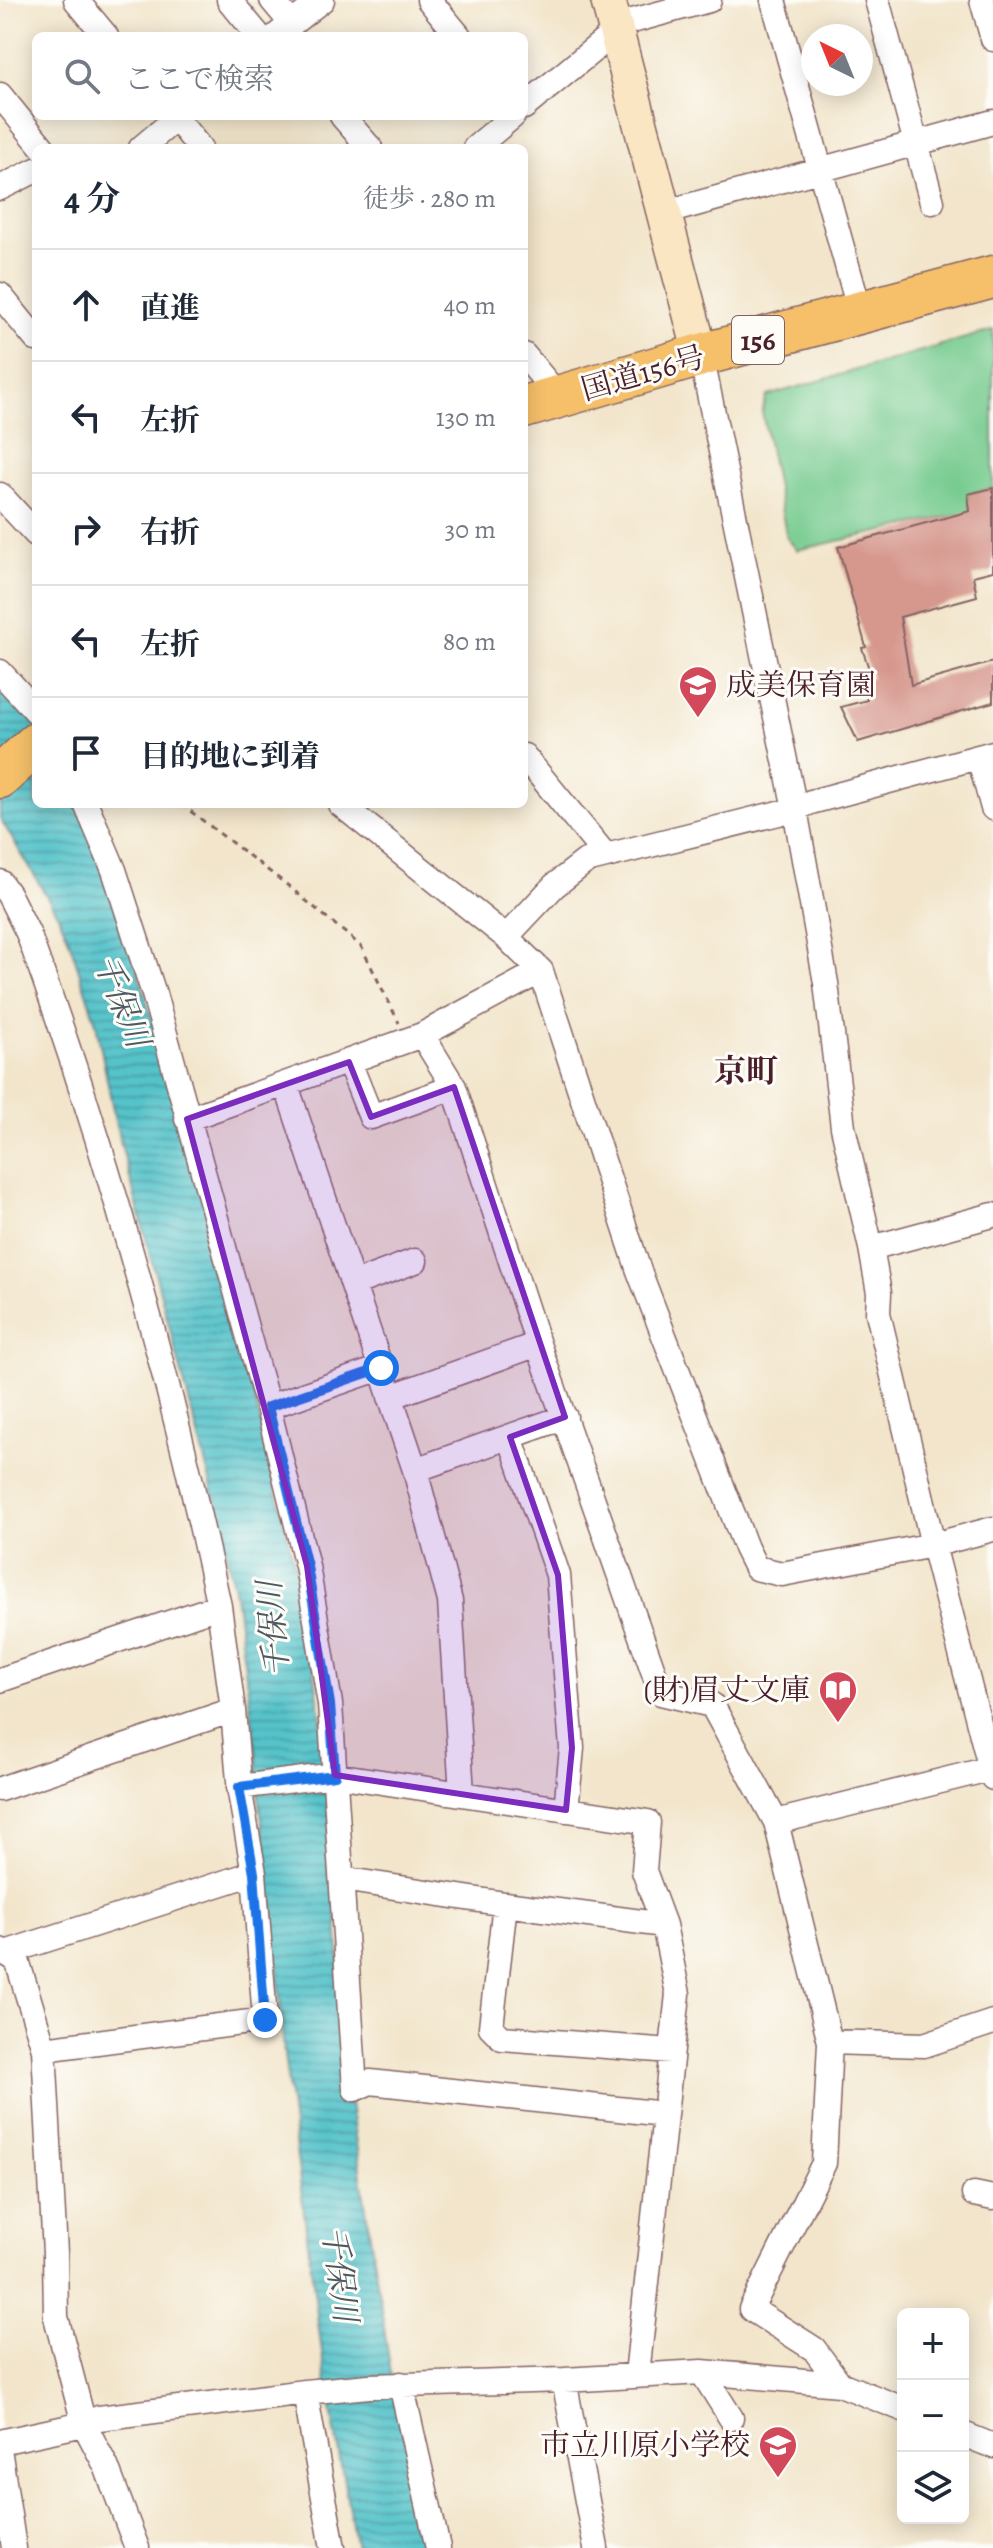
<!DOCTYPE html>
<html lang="ja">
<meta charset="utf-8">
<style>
body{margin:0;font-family:Alegreya,"Noto Serif JP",serif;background:#f2f2f3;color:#1f2937}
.controls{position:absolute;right:24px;bottom:24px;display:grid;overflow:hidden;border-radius:12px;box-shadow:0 4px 20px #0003}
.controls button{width:72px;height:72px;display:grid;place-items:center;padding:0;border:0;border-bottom:2px solid #e0e1e3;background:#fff;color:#1f2937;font:40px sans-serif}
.compass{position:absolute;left:801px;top:24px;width:72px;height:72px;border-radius:50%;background:#fff;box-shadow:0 4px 20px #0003;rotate:317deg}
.stop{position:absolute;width:24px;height:24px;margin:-18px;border:6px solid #1a73e8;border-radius:50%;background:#fff}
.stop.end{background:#1a73e8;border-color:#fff;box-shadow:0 2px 8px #0008}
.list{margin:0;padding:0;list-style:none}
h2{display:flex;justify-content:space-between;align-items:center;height:104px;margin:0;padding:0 32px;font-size:34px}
h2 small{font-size:26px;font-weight:400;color:#747a83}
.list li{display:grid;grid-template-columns:52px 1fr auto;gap:24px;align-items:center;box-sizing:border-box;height:112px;padding:0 32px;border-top:2px solid #e0e1e3}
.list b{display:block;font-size:30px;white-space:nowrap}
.list em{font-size:26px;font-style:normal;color:#747a83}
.icon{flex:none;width:44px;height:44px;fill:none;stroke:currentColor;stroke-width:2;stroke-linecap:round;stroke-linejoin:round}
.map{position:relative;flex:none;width:993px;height:2548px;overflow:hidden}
.search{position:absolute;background:#fff;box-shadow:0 4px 20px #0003;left:32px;top:32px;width:496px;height:88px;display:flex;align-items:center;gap:20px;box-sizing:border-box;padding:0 28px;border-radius:12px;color:#747a83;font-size:30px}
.panel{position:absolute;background:#fff;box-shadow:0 4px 20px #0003;left:32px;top:144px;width:496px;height:664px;border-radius:12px}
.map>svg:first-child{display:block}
.pitch{fill:#76cb8f;stroke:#60755d;stroke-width:2}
.water{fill:url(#water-rules);stroke:#50717a;stroke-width:2}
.building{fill:#d6978d}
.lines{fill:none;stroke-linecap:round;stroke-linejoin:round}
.street-casing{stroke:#856463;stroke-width:27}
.secondary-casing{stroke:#856463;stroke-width:37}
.highway-casing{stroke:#856463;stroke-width:45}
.path{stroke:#856463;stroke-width:3;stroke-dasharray:6 6;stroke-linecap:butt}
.street{stroke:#fff;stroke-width:24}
.secondary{stroke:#fbe6c4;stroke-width:34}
.highway{stroke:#f6c06b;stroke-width:42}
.route{stroke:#1a73e8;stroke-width:10}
.marked{fill:#7b2cbf;fill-opacity:0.2;stroke:#7b2cbf;stroke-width:6;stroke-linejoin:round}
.labels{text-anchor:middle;stroke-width:6;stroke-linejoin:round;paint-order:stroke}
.shield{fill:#fdfcf7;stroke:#806168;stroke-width:2}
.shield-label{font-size:28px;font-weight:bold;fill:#4a1f2b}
.street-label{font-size:30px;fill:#4a1f2b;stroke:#fdfcf7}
.poi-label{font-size:30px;fill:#4a1f2b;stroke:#fdfcf7;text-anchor:end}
.water-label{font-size:32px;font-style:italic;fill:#4e5863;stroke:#fdfcf7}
.neighbourhood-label{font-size:32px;font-weight:bold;fill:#4a1f2b;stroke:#fdfcf7}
</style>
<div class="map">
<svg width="993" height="2548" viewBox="0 0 993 2548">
<defs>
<pattern id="water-rules" width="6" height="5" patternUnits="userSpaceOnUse" patternTransform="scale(2)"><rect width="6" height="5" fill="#55c3ca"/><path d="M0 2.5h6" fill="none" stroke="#489ea4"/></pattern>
</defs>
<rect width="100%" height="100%" fill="#fdfcf7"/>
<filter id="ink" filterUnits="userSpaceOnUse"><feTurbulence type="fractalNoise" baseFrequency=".0125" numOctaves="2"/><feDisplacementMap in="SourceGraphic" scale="16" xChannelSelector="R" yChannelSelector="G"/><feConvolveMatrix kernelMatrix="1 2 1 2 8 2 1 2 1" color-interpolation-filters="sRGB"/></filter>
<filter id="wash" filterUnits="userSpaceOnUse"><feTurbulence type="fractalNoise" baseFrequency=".006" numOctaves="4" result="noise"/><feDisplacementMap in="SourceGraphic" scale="32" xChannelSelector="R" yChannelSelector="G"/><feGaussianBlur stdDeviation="1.8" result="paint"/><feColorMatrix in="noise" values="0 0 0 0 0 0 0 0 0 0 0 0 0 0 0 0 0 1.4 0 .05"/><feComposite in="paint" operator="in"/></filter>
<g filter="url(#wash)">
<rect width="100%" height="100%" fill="#f2e5cb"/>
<path class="pitch" d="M993,330V488L968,494L971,512L797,550L787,538L762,412L767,396Z"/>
<path class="water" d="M0,677L36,714V804H78L111,877L223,1266L307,1617L326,1756L349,2097L391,2374L430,2548H356L325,2376L295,2142L284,2054L274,1920L259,1797L257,1756L235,1594L218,1511L116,1125L96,1023L68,937L58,915L0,818Z"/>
<g id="blocks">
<path class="building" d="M993,488V571L973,576L977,596L900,617L911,685L993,662V702L858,742L841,707L867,700L864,681L872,678L862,648L866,647L838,547L970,511L968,494Z"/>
</g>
</g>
<g filter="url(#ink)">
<use href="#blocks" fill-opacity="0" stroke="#856463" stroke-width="2"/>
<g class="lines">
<g class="street-casing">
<path id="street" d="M76,0L106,36
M229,0L259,36
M272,0L292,24
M429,0L459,36
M773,0L860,312
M877,0L932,202
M982,0L993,39
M614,26L709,0
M276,36L322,0
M0,95L43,148
M524,107L616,31
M174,116L200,148
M342,116L370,148
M141,148L179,116
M475,148L513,116
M0,188L36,170
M663,213L993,122
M0,295L36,339
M524,355L559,397
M701,355L795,809L826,983L843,1127L871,1248L879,1293L878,1313L933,1545L993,1778
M0,495L36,534
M0,672L36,711
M524,756L606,856
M979,757L993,808
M86,804L114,870L154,994L268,1407
M340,804L506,937L541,971L639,1271L746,1548L756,1568L782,1574L933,1545L993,1529
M0,882L9,895L28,933C108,1153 170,1377 219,1606
M506,937L554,886L586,861L795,809L811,802L993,753
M422,1035L454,1087L538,1344L661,1693L712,1705L776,1822L830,2042L824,2163L751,2309L814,2349L840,2384
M349,1062L371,1117L454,1087
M286,1085L415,1470L450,1601L462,1794
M187,1119L422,1035L541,971
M871,1248L993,1215
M353,1284L415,1261
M381,1368L268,1407L307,1566L330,1704L355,2089L370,2082L664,2114
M390,1397L538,1344
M510,1437L558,1575L572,1748L566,1810
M415,1470L565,1417
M0,1680L219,1606L233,1710
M239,1787L335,1775L648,1822L644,1871L664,1925L678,1994L637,2375
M0,1789L233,1710L240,1793L254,1873
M776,1822L993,1768
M342,1879L505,1904
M664,1925L505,1904L491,2027L502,2038L671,2051
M0,1950L17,1960L44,2049L55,2253L56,2317L84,2424L106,2466L137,2548
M5,1953L254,1873L265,2020L44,2049
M830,2042L924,2045L993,2022
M974,2194L993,2198
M702,2372L731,2418
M564,2380L596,2548
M401,2384L438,2548
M305,2392L333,2548
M963,2434L993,2446
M0,2442L84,2424L99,2418L305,2392L369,2386L564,2380L702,2372L840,2384L903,2409
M0,2455L14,2548"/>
</g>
<g class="secondary-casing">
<path id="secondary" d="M608,0L701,355"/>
</g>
<g class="highway-casing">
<path id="highway" d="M524,407L701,355L993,277
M0,777L36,744"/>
</g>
<path class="path" d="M181,804L286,884L361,946L399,1023"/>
<use href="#street" class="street"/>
<use href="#secondary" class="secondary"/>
<use href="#highway" class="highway"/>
</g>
</g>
<g class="lines" filter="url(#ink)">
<path class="route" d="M265,2020L254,1873L239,1787L335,1775L330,1704L307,1566L268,1407L381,1368"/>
</g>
<path class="marked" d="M349,1062L371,1117L454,1087L565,1417L510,1437L558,1575L572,1748L566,1810L335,1775L307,1566L187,1119Z"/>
<defs>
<g id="school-pin" transform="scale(2)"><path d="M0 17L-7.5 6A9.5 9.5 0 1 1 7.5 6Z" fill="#d1495b" stroke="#fdfcf7"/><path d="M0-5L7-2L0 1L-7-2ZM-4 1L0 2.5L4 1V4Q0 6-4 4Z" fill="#fff"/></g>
<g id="library-pin" transform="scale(2)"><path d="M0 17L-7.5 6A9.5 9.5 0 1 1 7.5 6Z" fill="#d1495b" stroke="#fdfcf7"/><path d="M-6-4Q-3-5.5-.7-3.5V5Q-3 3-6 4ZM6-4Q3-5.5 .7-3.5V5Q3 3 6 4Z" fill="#fff"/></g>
</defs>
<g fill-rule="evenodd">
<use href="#school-pin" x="698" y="685"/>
<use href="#library-pin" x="838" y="1690"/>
<use href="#school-pin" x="778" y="2445"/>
</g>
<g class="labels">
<rect class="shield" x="732" y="316" width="52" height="48" rx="6"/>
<g class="shield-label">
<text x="758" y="350">156</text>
</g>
<g class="street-label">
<text transform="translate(643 373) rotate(-16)" y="10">国道156号</text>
</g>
<g class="poi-label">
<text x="726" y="695" text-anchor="start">成美保育園</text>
<text x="810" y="1700">(財)眉丈文庫</text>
<text x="750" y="2455">市立川原小学校</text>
</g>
<g class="water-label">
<text transform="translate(122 1001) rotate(68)" y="11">千保川</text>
<text transform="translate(273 1629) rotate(-95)" y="11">千保川</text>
<text transform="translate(340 2274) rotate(82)" y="11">千保川</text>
</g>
<g class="neighbourhood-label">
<text x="746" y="1082">京町</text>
</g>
</g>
</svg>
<div class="controls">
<button>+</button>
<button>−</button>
<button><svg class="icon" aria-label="layers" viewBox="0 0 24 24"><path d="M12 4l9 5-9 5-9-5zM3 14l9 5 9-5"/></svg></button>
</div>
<svg class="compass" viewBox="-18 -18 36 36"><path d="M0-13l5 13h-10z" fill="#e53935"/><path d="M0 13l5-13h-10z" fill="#747a83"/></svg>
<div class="stop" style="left:381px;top:1368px"></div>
<div class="stop end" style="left:265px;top:2020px"></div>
<div class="search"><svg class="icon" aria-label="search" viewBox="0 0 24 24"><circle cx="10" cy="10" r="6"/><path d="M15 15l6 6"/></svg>ここで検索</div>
<section class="panel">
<h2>4 分<small>徒歩 · 280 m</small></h2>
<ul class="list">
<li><svg class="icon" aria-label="ahead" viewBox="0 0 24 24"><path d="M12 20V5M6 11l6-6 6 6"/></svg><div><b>直進</b></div><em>40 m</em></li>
<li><svg class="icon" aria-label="left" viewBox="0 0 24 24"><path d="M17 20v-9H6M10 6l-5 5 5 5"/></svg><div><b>左折</b></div><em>130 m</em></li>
<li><svg class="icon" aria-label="right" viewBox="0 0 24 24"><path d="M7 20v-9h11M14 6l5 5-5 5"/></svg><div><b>右折</b></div><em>30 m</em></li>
<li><svg class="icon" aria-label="left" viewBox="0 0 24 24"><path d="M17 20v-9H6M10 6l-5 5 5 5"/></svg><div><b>左折</b></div><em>80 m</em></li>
<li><svg class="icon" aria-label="arrive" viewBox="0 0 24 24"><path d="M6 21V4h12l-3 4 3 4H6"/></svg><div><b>目的地に到着</b></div></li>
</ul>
</section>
</div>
